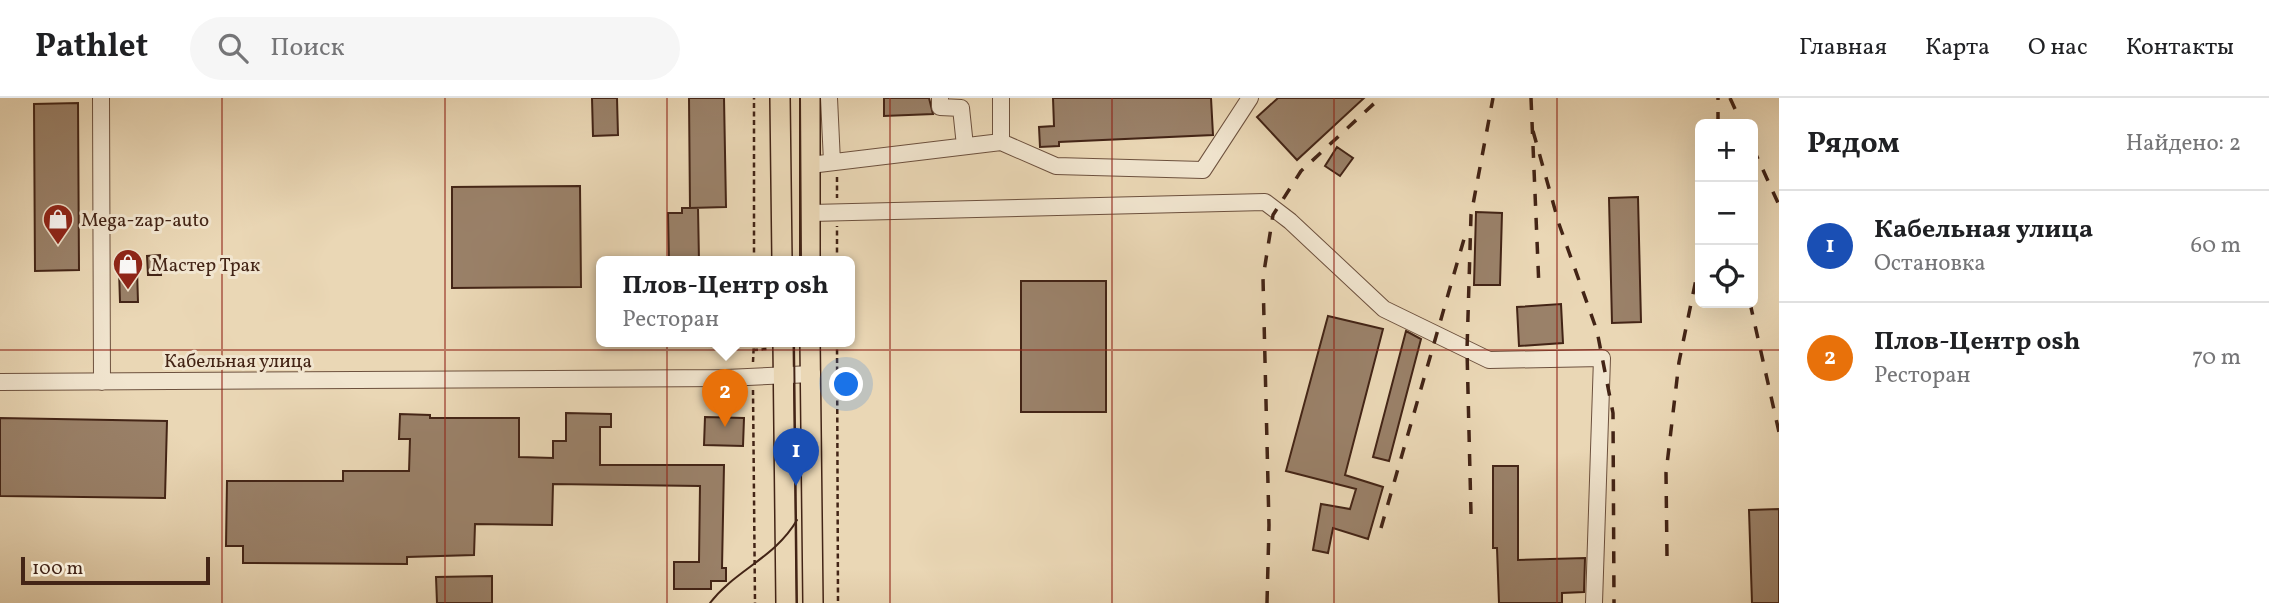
<!DOCTYPE html>
<html lang="ru">
<meta charset="utf-8">
<style>
body{margin:0;font-family:Vollkorn,serif;background:#f6f6f6;color:#202124}
.controls{position:absolute;right:21px;top:21px;display:grid;overflow:hidden;border-radius:10px;box-shadow:0 7px 28px #0002}
.controls button{width:63px;height:63px;display:grid;place-items:center;padding:0;border:0;border-bottom:2px solid #e0e0e0;background:#fff;color:#202124;font:35px sans-serif}
.scale{position:absolute;left:21px;bottom:18px;width:189px;box-sizing:border-box;padding-left:7px;border:4px solid #432416;border-top:0;font-size:19px;line-height:24px;white-space:nowrap;color:#432416;-webkit-text-stroke:5px #f1e5cf;paint-order:stroke}
.you{position:absolute;left:847px;top:287px;width:24px;height:24px;margin:-18px;border:5px solid #fff;border-radius:50%;background:#1a73e8;box-shadow:0 0 0 10px #1a73e833}
.badge{display:grid;place-items:center;width:46px;height:46px;border-radius:50%;background:#8f2418;color:#fff;font-size:23px;font-weight:700}
.pin{position:absolute;translate:-50% -58px;filter:drop-shadow(0 2px 4px #0008)}
.pin::after{content:'';position:absolute;top:37px;width:24px;height:21px;background:inherit;clip-path:polygon(0 0,100% 0,50% 100%)}
.popup{position:absolute;left:596px;top:158px;width:259px;height:91px;box-sizing:border-box;display:grid;place-content:center;border-radius:10px;background:#fff;filter:drop-shadow(0 2px 5px #0005);font-size:23px;white-space:nowrap;color:#757577}
.popup b{font-size:26px;color:#202124}
.popup::after{content:'';position:absolute;left:50%;top:100%;margin-left:-14px;border:14px solid transparent;border-top-color:#fff}
.list{margin:0;padding:0;list-style:none}
h2{display:flex;justify-content:space-between;align-items:center;height:91px;margin:0;padding:0 28px;font-size:30px}
h2 small{font-size:23px;font-weight:400;color:#757577}
.list li{display:grid;grid-template-columns:46px 1fr auto;gap:21px;align-items:center;box-sizing:border-box;height:112px;padding:0 28px;border-top:2px solid #e0e0e0}
.list b{display:block;font-size:26px;white-space:nowrap}
.list p{margin:0;font-size:23px;white-space:nowrap;color:#757577}
.list em{font-size:23px;font-style:normal;color:#757577}
.icon{flex:none;width:38px;height:38px;fill:none;stroke:currentColor;stroke-width:2;stroke-linecap:round;stroke-linejoin:round}
.map{position:relative;flex:none;width:1779px;height:505px;overflow:hidden}
header{display:flex;align-items:center;gap:42px;box-sizing:border-box;height:98px;padding:0 35px;background:#fff;border-bottom:2px solid #e0e0e0}
header strong{font-size:33px}
nav{display:flex;gap:38px;margin-inline-start:auto;font-size:24px}
.search{width:490px;height:63px;background:#f6f6f6;display:flex;align-items:center;gap:18px;box-sizing:border-box;padding:0 24px;border-radius:38px;color:#757577;font-size:26px}
main{display:flex}
aside{flex:1;background:#fff}
.map>svg:first-child{display:block}
.building{fill:#9a8169;stroke:#432416;stroke-width:2}
.lines{fill:none;stroke-linecap:round;stroke-linejoin:round}
.minor-casing{stroke:#6d513e;stroke-width:18}
.major-casing{stroke:#432416;stroke-width:22}
.path{stroke:#432416;stroke-width:2.5;stroke-dasharray:5 3.5;stroke-linecap:butt}
.minor{stroke:#f1e5cf;stroke-width:16}
.major{stroke:#ead7b5;stroke-width:19}
.tram{stroke:#432416;stroke-width:2}
.rail{stroke:#432416;stroke-width:3.5;stroke-dasharray:12 12;stroke-linecap:butt}
.grid{fill:none;stroke:#8f2418;stroke-width:2;stroke-opacity:0.55}
.labels{text-anchor:middle;stroke-width:6;stroke-linejoin:round;paint-order:stroke}
.poi-label{font-size:19px;fill:#432416;stroke:#f1e5cf;text-anchor:start}
.street-label{font-size:19px;fill:#432416;stroke:#f1e5cf}
</style>
<header>
<strong>Pathlet</strong>
<div class="search"><svg class="icon" aria-label="search" viewBox="0 0 24 24"><circle cx="10" cy="10" r="6"/><path d="M15 15l6 6"/></svg>Поиск</div>
<nav><a>Главная</a><a>Карта</a><a>О нас</a><a>Контакты</a></nav>
</header>
<main>
<div class="map">
<svg width="1779" height="505" viewBox="0 0 1779 505">
<rect width="100%" height="100%" fill="#ead7b5"/>
<filter id="stains"><feTurbulence type="fractalNoise" baseFrequency=".00286" numOctaves="4"/><feColorMatrix values="0 0 0 0 .2 0 0 0 0 .09 0 0 0 0 .02 0 0 0 .5 -.17"/></filter>
<radialGradient id="worn" r=".72"><stop offset=".6" stop-color="#630" stop-opacity="0"/><stop offset="1" stop-color="#630" stop-opacity=".3"/></radialGradient>
<path class="building" d="M592,0H617L618,37L593,38Z
M689,0H724L726,109L690,110Z
M884,0H929L933,16L884,18Z
M1053,0H1211L1213,37L1059,44V48L1040,49L1039,29L1054,28Z
M1278,0H1364L1297,62L1257,19Z
M78,5L79,172L35,173L34,6Z
M1337,49L1353,60L1340,78L1325,68Z
M580,88L581,189L452,190V89Z
M1638,99L1641,224L1612,225L1609,100Z
M682,110H698L699,163H669L668,115H682Z
M1476,114L1502,115L1500,187H1474Z
M160,157L161,177H148L147,158Z
M119,171H137L138,204H120Z
M1021,183H1106V314H1021Z
M1561,206L1563,245L1519,248L1517,209Z
M1328,218L1383,231L1345,377L1383,389L1368,441L1333,430L1328,455L1313,452L1321,406L1350,411L1356,391L1286,373Z
M1406,233L1421,241L1389,363L1373,359Z
M566,315L611,316V329H600V367H724L722,470H726V483H711V491H674V464H699L700,388L553,386L552,427L475,426L474,457L407,459V466L243,465V448H226L227,383H343V373H409L410,341H399L400,316L430,317V320H519V359L553,360V343H566Z
M705,319L744,320L743,348L704,347Z
M0,320L167,323L165,400L0,398Z
M1493,368H1518V462L1585,460L1584,494L1562,495V505H1499L1497,450H1493Z
M1779,411V505H1752L1749,412Z
M492,478V505H437L436,479Z"/>
<g class="lines">
<g class="minor-casing">
<path id="minor" d="M101,0L102,284
M829,0L832,64
M940,0V9L961,10L965,48
M1001,44L1056,68L1203,72L1250,0
M810,67L1001,44V0
M811,115L1265,104L1290,123L1384,211L1489,262L1602,260L1594,505
M0,284L726,280L812,276"/>
</g>
<g class="major-casing">
<path id="major" d="M780,0L782,163
M810,0V163
M783,243L786,505
M810,243L813,505"/>
</g>
<path class="path" d="M837,79V100
M754,163V0
M837,163V128
M837,243L838,505
M753,252L767,251
M753,264L754,243
M753,292L755,505"/>
<use href="#minor" class="minor"/>
<use href="#major" class="major"/>
<path class="tram" d="M800,0L801,163
M794,243L797,505
M710,505C735,472 775,460 797,422"/>
<path class="rail" d="M1531,0L1539,190
M1730,0L1742,26
M1718,26V0
M1533,33L1559,126L1597,233L1613,315L1614,505
M1753,50L1779,107
M1750,205L1779,334
M1471,416L1467,252L1471,117L1493,0
M1381,430L1464,141
M1667,458L1666,375L1679,264L1700,162
M1267,505L1269,427L1263,180L1273,117L1301,73L1380,0"/>
</g>
<path class="grid" d="M222,0V505M445,0V505M667,0V505M890,0V505M1112,0V505M1334,0V505M1557,0V505M0,252H1779"/>
<defs>
<g id="shop-pin" transform="scale(1.575)"><path d="M0 17L-7.5 6A9.5 9.5 0 1 1 7.5 6Z" fill="#8f2418" stroke="#f1e5cf"/><path d="M-5-2.5h2.3a2.7 3.5 0 0 1 5.4 0H5L5.5 6h-11ZM-1.5-2.5h3a1.5 2.3 0 0 0-3 0Z" fill="#fff"/></g>
</defs>
<g fill-rule="evenodd">
<use href="#shop-pin" x="58" y="121"/>
<use href="#shop-pin" x="128" y="166"/>
</g>
<g class="labels">
<g class="poi-label">
<text x="81" y="128">Mega-zap-auto</text>
<text x="151" y="173">Мастер Трак</text>
</g>
<g class="street-label">
<text x="238" y="269">Кабельная улица</text>
</g>
</g>
<rect width="100%" height="100%" filter="url(#stains)"/>
<rect width="100%" height="100%" fill="url(#worn)"/>
</svg>
<div class="controls">
<button>+</button>
<button>−</button>
<button><svg class="icon" aria-label="locate" viewBox="0 0 24 24"><circle cx="12" cy="12" r="6"/><path d="M12 2v4M12 18v4M2 12h4M18 12h4"/></svg></button>
</div>
<div class="scale">100 m</div>
<div class="you"></div>
<div class="pin badge" style="left:796px;top:388px;background:#1a4fb4">1</div>
<div class="pin badge" style="left:725px;top:329px;background:#e8710a">2</div>
<div class="popup"><b>Плов-Центр osh</b>Ресторан</div>
</div>
<aside>
<h2>Рядом<small>Найдено: 2</small></h2>
<ul class="list">
<li><span class="badge" style="background:#1a4fb4">1</span><div><b>Кабельная улица</b><p>Остановка</p></div><em>60 m</em></li>
<li><span class="badge" style="background:#e8710a">2</span><div><b>Плов-Центр osh</b><p>Ресторан</p></div><em>70 m</em></li>
</ul>
</aside>
</main>
